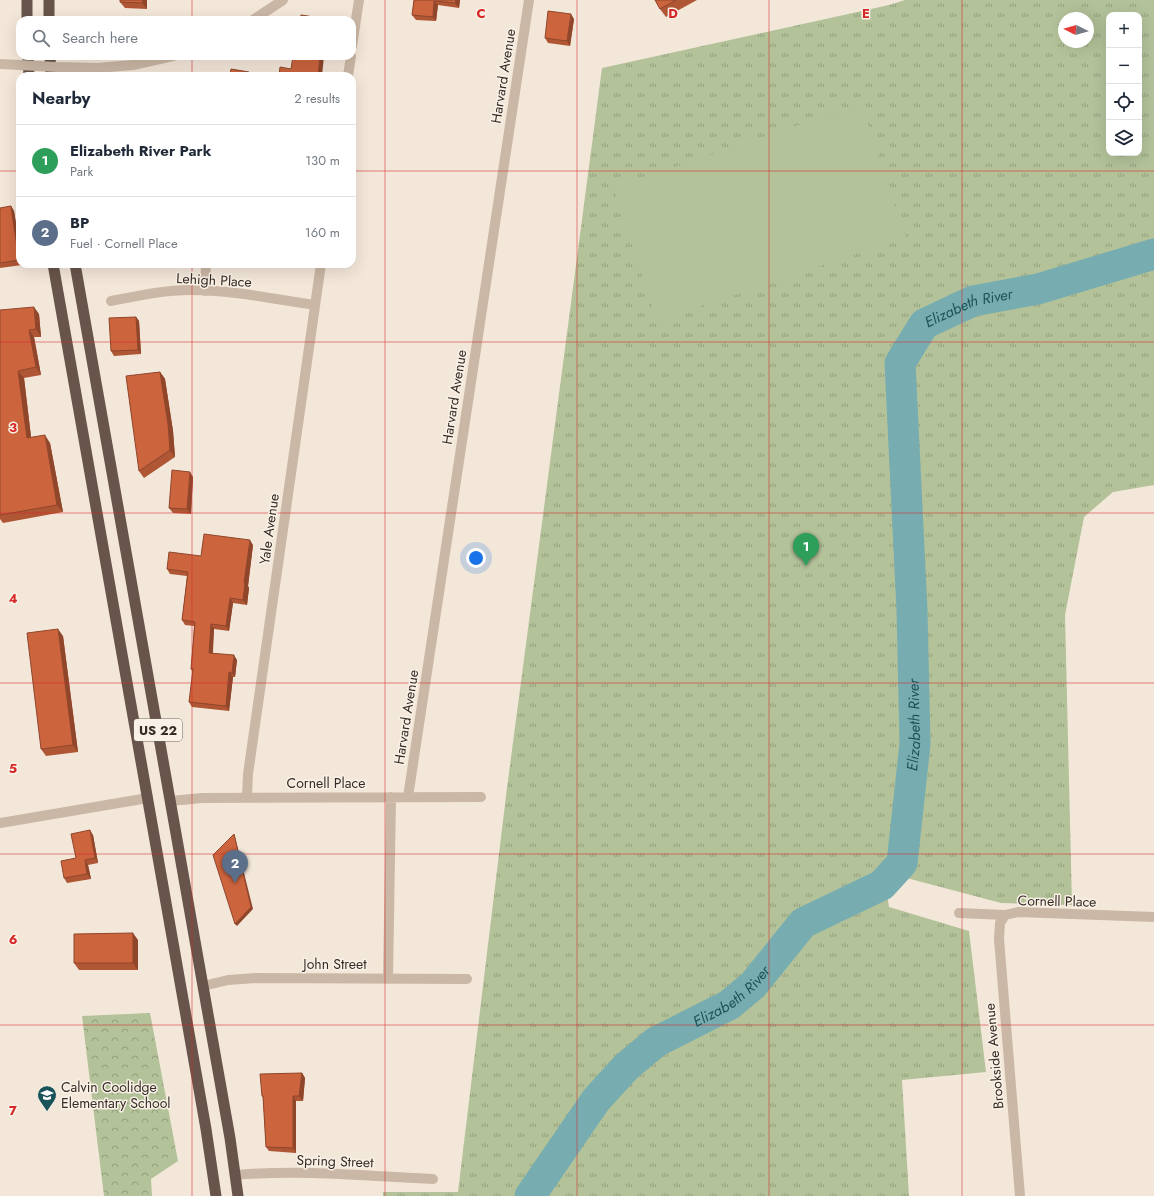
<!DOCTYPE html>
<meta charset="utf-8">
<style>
body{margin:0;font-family:Jost,sans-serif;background:#f6f6f7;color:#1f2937}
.controls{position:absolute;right:12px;top:12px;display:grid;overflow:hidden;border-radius:8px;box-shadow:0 4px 16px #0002}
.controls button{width:36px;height:36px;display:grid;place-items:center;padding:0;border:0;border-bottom:1px solid #e0e1e3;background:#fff;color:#1f2937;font:20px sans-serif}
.compass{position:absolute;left:1058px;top:12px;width:36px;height:36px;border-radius:50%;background:#fff;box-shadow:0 4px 16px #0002;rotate:276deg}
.you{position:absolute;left:476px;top:558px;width:14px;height:14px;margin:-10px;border:3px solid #fff;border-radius:50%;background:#1a73e8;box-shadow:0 0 0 6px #1a73e833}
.badge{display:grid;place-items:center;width:26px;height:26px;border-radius:50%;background:#0b8043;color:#fff;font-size:13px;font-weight:700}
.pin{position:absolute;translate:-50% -33px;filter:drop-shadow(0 1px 2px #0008)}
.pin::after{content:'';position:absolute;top:21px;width:14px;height:12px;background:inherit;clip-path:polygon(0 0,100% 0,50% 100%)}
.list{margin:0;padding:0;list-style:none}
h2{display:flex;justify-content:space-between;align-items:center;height:52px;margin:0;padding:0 16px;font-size:17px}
h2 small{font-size:13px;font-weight:400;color:#747a83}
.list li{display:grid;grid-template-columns:26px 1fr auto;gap:12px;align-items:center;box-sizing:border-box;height:72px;padding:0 16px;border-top:1px solid #e0e1e3}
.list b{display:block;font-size:15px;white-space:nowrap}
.list p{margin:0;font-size:13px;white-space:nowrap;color:#747a83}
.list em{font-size:13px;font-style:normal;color:#747a83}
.icon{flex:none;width:22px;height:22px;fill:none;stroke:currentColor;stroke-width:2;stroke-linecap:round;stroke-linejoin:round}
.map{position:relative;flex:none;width:1154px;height:1196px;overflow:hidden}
.search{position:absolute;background:#fff;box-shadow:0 4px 16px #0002;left:16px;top:16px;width:340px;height:44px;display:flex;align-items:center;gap:10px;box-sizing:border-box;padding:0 14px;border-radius:12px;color:#747a83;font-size:15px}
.panel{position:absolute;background:#fff;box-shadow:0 4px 16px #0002;left:16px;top:72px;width:340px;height:196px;border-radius:12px}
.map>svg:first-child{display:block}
.forest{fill:url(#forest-crowns)}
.park{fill:url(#park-tufts);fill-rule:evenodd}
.pitch{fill:#b3c299}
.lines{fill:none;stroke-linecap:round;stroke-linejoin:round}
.river{stroke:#77adb1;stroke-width:31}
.minor{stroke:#cbb7a5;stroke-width:10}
.tertiary{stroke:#cbb7a5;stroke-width:10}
.trunk{stroke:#68544a;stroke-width:11}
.tertiary-bridge{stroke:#cbb7a5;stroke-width:10}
.wall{fill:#af5635}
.shaded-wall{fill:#8f462b}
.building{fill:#cc643e;stroke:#8f462b}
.grid{fill:none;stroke:#d62828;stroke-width:1;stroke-opacity:0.55}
.labels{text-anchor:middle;stroke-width:3;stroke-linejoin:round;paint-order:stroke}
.shield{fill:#faf1e6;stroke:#716760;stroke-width:1}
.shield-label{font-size:13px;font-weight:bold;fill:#362c27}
.street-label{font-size:14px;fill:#362c27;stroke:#faf1e6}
.poi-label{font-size:14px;fill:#362c27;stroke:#faf1e6;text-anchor:start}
.water-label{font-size:15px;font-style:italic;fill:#1a545a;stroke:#faf1e6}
.grid-label{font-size:13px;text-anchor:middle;font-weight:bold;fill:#d62828;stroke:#faf1e6;stroke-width:3;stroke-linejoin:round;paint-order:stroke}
</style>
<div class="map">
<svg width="1154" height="1196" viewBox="0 0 1154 1196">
<defs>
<pattern id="forest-crowns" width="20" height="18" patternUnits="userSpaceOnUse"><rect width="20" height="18" fill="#b3c299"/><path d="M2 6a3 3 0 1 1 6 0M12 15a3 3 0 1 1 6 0" fill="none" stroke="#929e7d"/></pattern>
<pattern id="park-tufts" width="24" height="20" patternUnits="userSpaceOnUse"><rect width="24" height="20" fill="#b3c299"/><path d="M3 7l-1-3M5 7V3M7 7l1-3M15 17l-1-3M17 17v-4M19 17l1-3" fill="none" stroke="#929e7d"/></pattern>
</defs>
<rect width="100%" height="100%" fill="#f3e7d9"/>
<path class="forest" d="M150,1013L178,1161L151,1179L152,1196H104L82,1016Z"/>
<path class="park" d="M905,0H1154V485L1113,492L1084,517L1065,615L1072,905L1001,903L884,872L889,907L969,931L986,1072L902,1080L909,1196H383V1192H458L507,788L602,68L889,5ZM1109,15H1139V153H1109ZM1064,18H1088V42H1064Z"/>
<path class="pitch" d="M861,104L906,237L657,321L613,188Z"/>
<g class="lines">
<path class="river" id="s1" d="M530,1196L596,1100L626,1067L656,1042L729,1005L753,985L803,923L882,885L902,863L915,744L912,610L900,363L924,324L973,301L1038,289L1154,254"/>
<path class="minor" d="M352,46L359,0
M348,76L351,56
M205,291L206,264
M111,301C137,296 164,290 190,290C232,290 274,299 315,305
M247,797L248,774L321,264
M408,797L529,0
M170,801L202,798L481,797
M0,823L148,798
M959,913L1005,915L1018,912L1154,917
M1005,915L1000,923L999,939L1020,1196
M388,979L391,797
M203,986L228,980L256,978L467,979
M236,1175C301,1169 368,1176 433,1179"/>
<path class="tertiary" d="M253,20L283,0
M97,68L133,65L173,56"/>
<path class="trunk" d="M27,0V20
M49,20V0
M28,56L29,76
M50,56L51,76
M53,264L206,1129L216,1196
M75,264L203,986L230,1138L238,1196"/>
<path class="tertiary-bridge" d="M0,64L57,67L97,68"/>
</g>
<path class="wall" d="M147,0V9L125,8L120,2Z
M414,0H460L459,8L438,5L436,21L416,20L412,15Z
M655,0H697L666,17L660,9Z
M574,19L570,46L548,43L545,38Z
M11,206L14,211L20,248V264H22V265L0,268V208Z
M0,310L39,314L41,337H34L41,375L24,378L31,437L50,443L63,512L3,523L0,519Z
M136,317L139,321L141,354L114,356L111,351Z
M160,372L165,379L173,431L175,457L144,478L139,471Z
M193,477L191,514L173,513L169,508Z
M253,545L248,586L249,588L247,605L233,603L229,631L214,629L213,653L237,660L235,677H233L229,711L192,707L189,702L193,672L191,669L194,626L185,625L182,620L187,576L170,574L167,569L201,556Z
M63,636L78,752L46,756L41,749Z
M93,835L98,863L88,865L91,879L67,883L64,878L76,858Z
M138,940V970H79L74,963Z
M302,1073L305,1078L303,1101H296V1153L269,1151L266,1147L263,1098L262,1096Z"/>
<path class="shaded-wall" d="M143,0H147V9L142,3Z
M456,0H460L459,8L455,3Z
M434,1L438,5L436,21L433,17Z
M571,14L574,19L570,46L567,41Z
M320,56H324L322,76H318Z
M11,206L14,211L20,248V262L19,260Z
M34,307L39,314L41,337L36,329Z
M136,317L139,321L141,354L138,350Z
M29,330L34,337L41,375L36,367Z
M18,371L24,378L32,445L27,438Z
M160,372L165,379L173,431L175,457L170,450Z
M45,435L50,443L63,512L57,505Z
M190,472L193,477L191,514L187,509Z
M250,540L253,545L248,586L249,588L247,605L243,600L244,583Z
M230,598L233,603L229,631L226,626Z
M211,624L214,629L212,658L209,653Z
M58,629L63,636L78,752L73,745Z
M234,655L237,660L235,677L232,673Z
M229,672L233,677L229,711L226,706Z
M90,830L93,835L98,863L95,858Z
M234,834L235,837L253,909L237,926L235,924Z
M85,860L88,865L91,879L87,874Z
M133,933L138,940V970L133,963Z
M302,1073L305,1078L303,1101L299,1096Z
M293,1096L296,1101V1153L293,1148Z"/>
<path class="building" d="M120,0H143L142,3L120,2Z
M414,0H456L455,3L434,1L433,17L412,15Z
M655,0H676L660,9Z
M548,11L571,14L567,41L545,38Z
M301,15L327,19V20H300Z
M293,56H320L318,76H279L280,67L291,69Z
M231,69L249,72L248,76H230Z
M11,206L19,260L0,263V208Z
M34,307L36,329L29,330L36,367L18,371L27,438L45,435L57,505L0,515V310Z
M136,317L138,350L111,351L109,318Z
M160,372L168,424L170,450L139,471L126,376Z
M172,470L190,472L187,509L169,508Z
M204,534L250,540L244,583H245L243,600L230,598L226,626L211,624L209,653L234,655L232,673L229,672L226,706L189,702L193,669H191L195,622L182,620L188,572L167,569L169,552L201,556Z
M58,629L73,745L41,749L27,633Z
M90,830L95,858L85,860L87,874L64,878L61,861L76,858L71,834Z
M234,834L251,907L235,924L213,855Z
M133,933V963H74V934Z
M302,1073L299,1096H293V1148L266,1147L263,1096H262L260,1074Z"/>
<path class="grid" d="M192,0V20M385,0V1196M577,0V1196M769,0V1196M962,0V1196M192,56V76M0,171H20M352,171H1154M192,264V1196M0,342H1154M0,513H1154M0,683H1154M0,854H1154M0,1025H1154"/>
<defs>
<g id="school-pin" transform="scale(1)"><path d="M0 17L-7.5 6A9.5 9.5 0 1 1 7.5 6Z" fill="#1a545a" stroke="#faf1e6"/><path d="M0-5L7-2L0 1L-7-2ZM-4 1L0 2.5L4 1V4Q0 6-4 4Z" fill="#fff"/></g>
</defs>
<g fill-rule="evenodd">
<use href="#school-pin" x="47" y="1095"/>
</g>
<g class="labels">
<rect class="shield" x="134" y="719" width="48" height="22" rx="3"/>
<g class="shield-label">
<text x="158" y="735">US 22</text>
</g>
<g class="street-label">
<text transform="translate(503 76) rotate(-81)" y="5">Harvard Avenue</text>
<text transform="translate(214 280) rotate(3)" y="5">Lehigh Place</text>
<text transform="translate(454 397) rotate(-81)" y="5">Harvard Avenue</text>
<text transform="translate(269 529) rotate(-82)" y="5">Yale Avenue</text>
<text transform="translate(406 717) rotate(-81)" y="5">Harvard Avenue</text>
<text x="326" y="788">Cornell Place</text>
<text transform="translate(1057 901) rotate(1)" y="5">Cornell Place</text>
<text x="335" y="969">John Street</text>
<text transform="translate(994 1056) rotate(-95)" y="5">Brookside Avenue</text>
<text transform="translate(335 1161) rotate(2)" y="5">Spring Street</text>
</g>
<g class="poi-label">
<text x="61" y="1092">Calvin Coolidge<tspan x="61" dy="16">Elementary School</tspan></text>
</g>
<g class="water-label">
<text dy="5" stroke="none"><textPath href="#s1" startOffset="1105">Elizabeth River</textPath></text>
<text dy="5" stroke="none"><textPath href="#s1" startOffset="649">Elizabeth River</textPath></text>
<text dy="5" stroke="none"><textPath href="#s1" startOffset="289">Elizabeth River</textPath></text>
</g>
</g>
<g class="grid-label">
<text x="481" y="18">C</text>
<text x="673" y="18">D</text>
<text x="866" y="18">E</text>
<text x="13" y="432">3</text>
<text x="13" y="603">4</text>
<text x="13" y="773">5</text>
<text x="13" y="944">6</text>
<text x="13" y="1115">7</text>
</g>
</svg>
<div class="controls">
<button>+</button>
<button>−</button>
<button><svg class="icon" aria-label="locate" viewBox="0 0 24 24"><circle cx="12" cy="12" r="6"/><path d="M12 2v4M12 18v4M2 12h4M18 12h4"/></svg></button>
<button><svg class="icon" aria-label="layers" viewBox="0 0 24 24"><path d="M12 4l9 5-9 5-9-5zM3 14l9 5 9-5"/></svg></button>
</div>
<svg class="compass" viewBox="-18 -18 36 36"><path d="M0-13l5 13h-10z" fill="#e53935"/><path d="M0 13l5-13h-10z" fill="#747a83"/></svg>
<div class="you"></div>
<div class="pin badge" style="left:806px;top:566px;background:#2e9e5b">1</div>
<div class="pin badge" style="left:235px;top:883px;background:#5c6f8a">2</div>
<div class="search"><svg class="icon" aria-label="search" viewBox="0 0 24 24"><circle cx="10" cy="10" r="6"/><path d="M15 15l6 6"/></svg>Search here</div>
<section class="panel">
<h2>Nearby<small>2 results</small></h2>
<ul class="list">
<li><span class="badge" style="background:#2e9e5b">1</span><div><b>Elizabeth River Park</b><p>Park</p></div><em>130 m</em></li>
<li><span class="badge" style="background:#5c6f8a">2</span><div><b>BP</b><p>Fuel · Cornell Place</p></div><em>160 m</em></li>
</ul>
</section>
</div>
